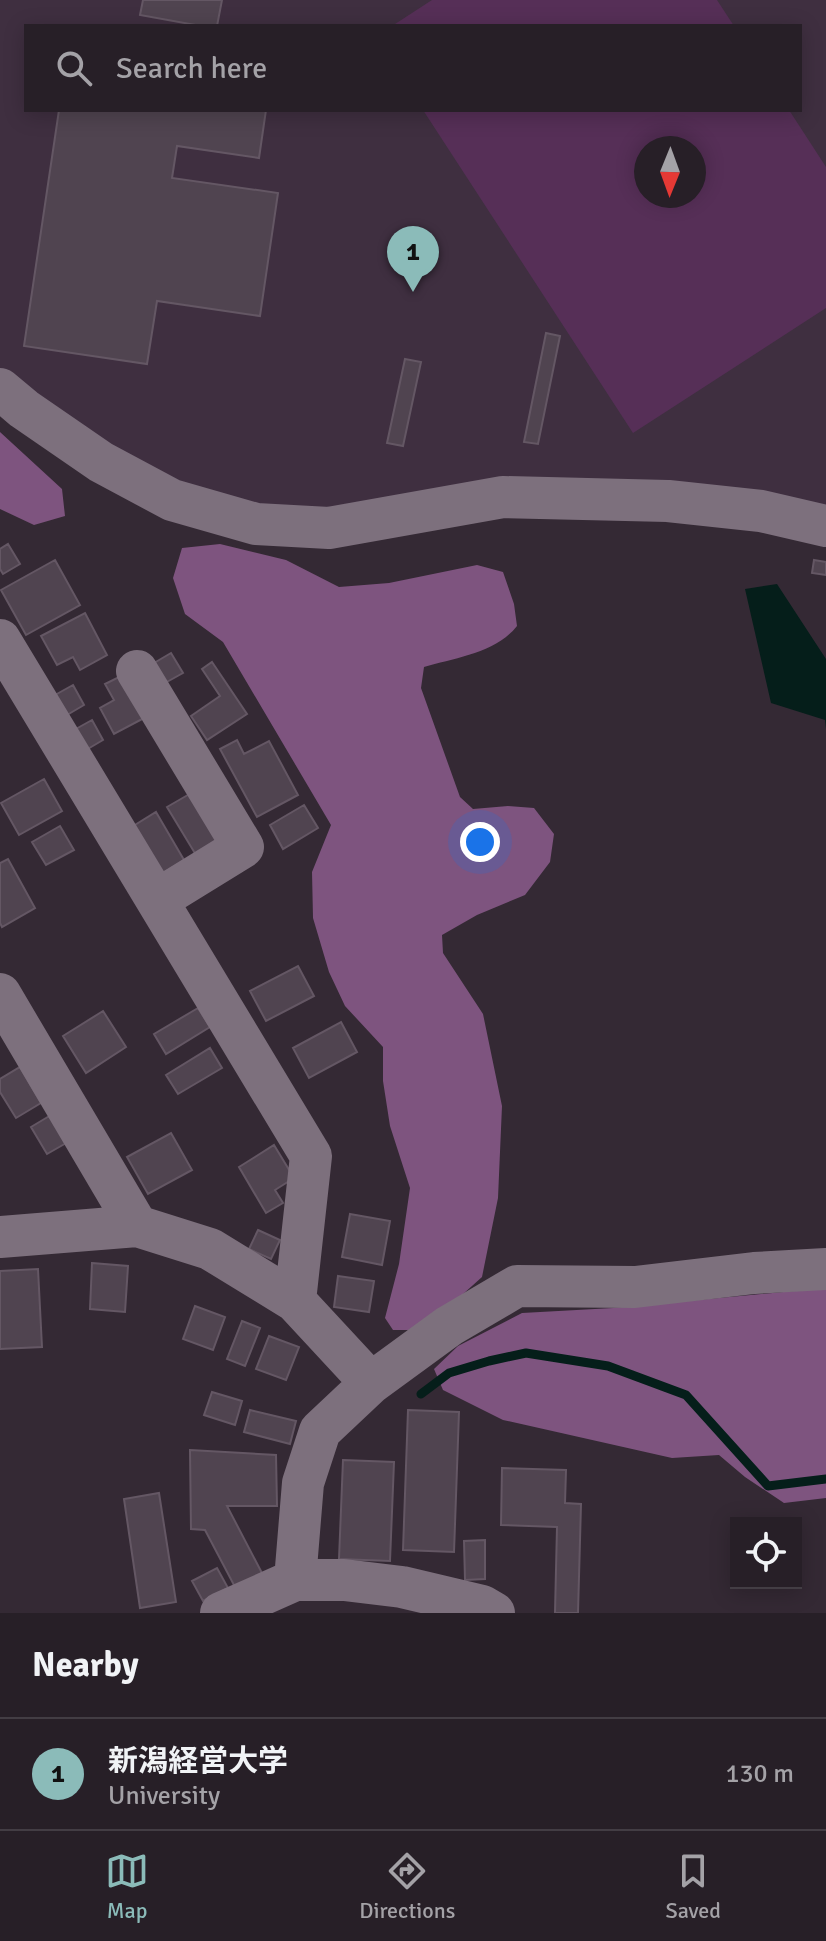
<!DOCTYPE html>
<meta charset="utf-8">
<style>
body{margin:0;font-family:Signika,"Noto Sans JP",sans-serif;background:#2f272f;color:#f1f3f6}
.controls{position:absolute;right:24px;bottom:24px;display:grid;overflow:hidden;border-radius:0px;box-shadow:0 4px 20px #0003}
.controls button{width:72px;height:72px;display:grid;place-items:center;padding:0;border:0;border-bottom:2px solid #433d44;background:#271f27;color:#f1f3f6;font:40px sans-serif}
.compass{position:absolute;left:634px;top:136px;width:72px;height:72px;border-radius:50%;background:#271f27;box-shadow:0 4px 20px #0003;rotate:181deg}
.you{position:absolute;left:480px;top:842px;width:28px;height:28px;margin:-20px;border:6px solid #fff;border-radius:50%;background:#1a73e8;box-shadow:0 0 0 12px #1a73e833}
.badge{display:grid;place-items:center;width:52px;height:52px;border-radius:50%;background:#8bbbb9;color:#111;font-size:26px;font-weight:700}
.pin{position:absolute;translate:-50% -66px;filter:drop-shadow(0 2px 4px #0008)}
.pin::after{content:'';position:absolute;top:42px;width:28px;height:24px;background:inherit;clip-path:polygon(0 0,100% 0,50% 100%)}
.list{margin:0;padding:0;list-style:none}
h2{display:flex;justify-content:space-between;align-items:center;height:104px;margin:0;padding:0 32px;font-size:34px}
h2 small{font-size:26px;font-weight:400;color:#a4a2a7}
.list li{display:grid;grid-template-columns:52px 1fr auto;gap:24px;align-items:center;box-sizing:border-box;height:112px;padding:0 32px;border-top:2px solid #433d44}
.list b{display:block;font-size:30px;white-space:nowrap}
.list p{margin:0;font-size:26px;white-space:nowrap;color:#a4a2a7}
.list em{font-size:26px;font-style:normal;color:#a4a2a7}
.icon{flex:none;width:44px;height:44px;fill:none;stroke:currentColor;stroke-width:2;stroke-linecap:round;stroke-linejoin:round}
.map{position:relative;flex:none;width:826px;height:1613px;overflow:hidden}
.search{position:absolute;background:#271f27;box-shadow:0 4px 20px #0003;left:24px;right:24px;top:24px;height:88px;display:flex;align-items:center;gap:20px;box-sizing:border-box;padding:0 28px;border-radius:0px;color:#a4a2a7;font-size:30px}
.sheet{height:216px;background:#271f27}
nav{display:flex;justify-content:space-around;align-items:center;box-sizing:border-box;height:112px;border-top:2px solid #433d44;background:#271f27;font-size:22px;color:#a4a2a7}
nav a{display:grid;justify-items:center;gap:4px}
nav .on{color:#8bbbb9}
.map>svg:first-child{display:block}
.built{fill:#3f2f40;fill-rule:evenodd}
.green{fill:#562f57;fill-rule:evenodd}
.forest{fill:#7e547f}
.water{fill:#051e1a}
.lines{fill:none;stroke-linecap:round;stroke-linejoin:round}
.stream{stroke:#051e1a;stroke-width:9}
.building{fill:#504450;stroke:#645764;stroke-width:2}
.minor{stroke:#7d707d;stroke-width:42}
</style>
<div class="map">
<svg width="826" height="1613" viewBox="0 0 826 1613">
<rect width="100%" height="100%" fill="#342934"/>
<path class="built" d="M0,0H826V526L761,511L256,524L0,389ZM26,26H800V110H26ZM646,148H694V196H646Z"/>
<path class="green" d="M432,0H717L734,26H392Z
M423,110H789L826,167V308L633,433ZM646,148H694V196H646Z"/>
<path class="forest" d="M0,432L62,489L65,516L34,525L0,509Z
M220,544L286,560L339,587L389,583L477,565L503,572L514,604L517,626C496,653 455,658 424,667L421,688L460,797L473,809L508,806L534,808L554,834L550,862L525,895L477,915L442,935L443,953L483,1014L502,1106L498,1198L482,1277L423,1330H393L385,1318L399,1264L410,1188L390,1126L383,1081V1047L345,1006L329,972L313,918L312,872L331,825L223,642L185,614L173,578L182,548Z
M826,1288V1498L784,1503L745,1477L719,1455L672,1458L503,1420L443,1390L434,1369L458,1346L522,1313L613,1308Z"/>
<path class="water" d="M777,584L826,659V729L825,720L771,703L745,589Z"/>
<g class="lines">
<path class="stream" d="M421,1394L449,1373L489,1361L526,1353L608,1366L686,1395L768,1486L826,1479"/>
</g>
<path class="building" d="M143,0H222L217,26H201L140,15Z
M59,110H266L259,158L177,146L172,178L278,193L260,316L157,301L147,364L24,346Z
M546,333L560,336L538,444L524,442Z
M405,359L421,362L403,446L387,443Z
M8,544L20,564L3,574L0,569V549Z
M55,560L80,605L26,635L1,590Z
M814,560L826,562V575L812,573Z
M85,613L107,655L80,670L73,657L57,665L41,636Z
M171,653L183,673L165,683L154,663Z
M212,662L247,714L207,740L191,716L220,696L202,669Z
M123,675L146,717L114,734L100,708L114,700L105,684Z
M73,685L84,705L67,715L55,695Z
M92,720L103,740L86,750L74,730Z
M237,740L244,754L269,741L298,795L257,817L220,749Z
M44,779L62,811L19,835L1,803Z
M193,792L222,840L196,855L167,807Z
M304,805L318,828L283,849L270,825Z
M156,812L184,860L158,876L130,828Z
M60,826L74,850L46,865L32,842Z
M8,859L35,908L2,927L0,923V863Z
M298,966L314,996L266,1021L250,991Z
M198,1008L210,1027L166,1054L154,1034Z
M103,1011L126,1047L86,1073L63,1036Z
M341,1022L357,1052L309,1078L293,1048Z
M210,1048L222,1068L178,1094L166,1075Z
M20,1067L41,1103L16,1118L0,1092V1079Z
M51,1115L68,1142L47,1154L31,1127Z
M171,1133L192,1170L148,1194L127,1157Z
M274,1145L294,1178L275,1190L283,1203L266,1213L239,1167Z
M350,1214L390,1221L382,1265L342,1257Z
M258,1230L280,1240L271,1259L249,1249Z
M92,1263L128,1266L125,1312L90,1309Z
M38,1269L42,1347L0,1349V1271Z
M338,1276L374,1281L369,1312L334,1307Z
M195,1306L225,1317L213,1350L183,1339Z
M242,1321L260,1328L245,1366L227,1359Z
M269,1336L299,1347L286,1380L256,1369Z
M212,1392L242,1401L235,1425L204,1415Z
M250,1410L296,1421L290,1444L244,1432Z
M408,1410L459,1412L454,1552L403,1550Z
M190,1450L276,1455L277,1506H227L263,1575L235,1587L205,1530L191,1529Z
M343,1460L394,1462L390,1561L339,1559Z
M502,1468L566,1470L565,1503L581,1504L578,1613H555L557,1527L501,1525Z
M159,1493L176,1602L140,1608L124,1499Z
M485,1540V1579L465,1580L464,1541Z
M217,1568L228,1588L203,1601L192,1581Z"/>
<g class="lines">
<path class="minor" d="M0,389L24,409L101,462L172,500L256,524L329,528L503,497L668,501L761,511L826,526
M0,640L311,1156L295,1301
M137,671L243,847L157,900
M0,994L137,1226
M0,1237L137,1226L210,1249L295,1301L371,1383
M295,1580L303,1483L320,1431L371,1383L449,1326L517,1286L635,1287L754,1273L826,1269
M221,1613L295,1580H344L402,1587L482,1606L494,1613"/>
</g>
</svg>
<div class="controls">
<button><svg class="icon" aria-label="locate" viewBox="0 0 24 24"><circle cx="12" cy="12" r="6"/><path d="M12 2v4M12 18v4M2 12h4M18 12h4"/></svg></button>
</div>
<svg class="compass" viewBox="-18 -18 36 36"><path d="M0-13l5 13h-10z" fill="#e53935"/><path d="M0 13l5-13h-10z" fill="#a4a2a7"/></svg>
<div class="you"></div>
<div class="pin badge" style="left:413px;top:292px">1</div>
<div class="search"><svg class="icon" aria-label="search" viewBox="0 0 24 24"><circle cx="10" cy="10" r="6"/><path d="M15 15l6 6"/></svg>Search here</div>
</div>
<section class="sheet">
<h2>Nearby<small></small></h2>
<ul class="list">
<li><span class="badge">1</span><div><b>新潟経営大学</b><p>University</p></div><em>130 m</em></li>
</ul>
</section>
<nav>
<a class="on"><svg class="icon" aria-label="map" viewBox="0 0 24 24"><path d="M3 6l6-2 6 2 6-2v14l-6 2-6-2-6 2zM9 4v14M15 6v14"/></svg>Map</a>
<a><svg class="icon" aria-label="directions" viewBox="0 0 24 24"><path d="M12 3l9 9-9 9-9-9zM9 14v-3h6M13 9l2 2-2 2"/></svg>Directions</a>
<a><svg class="icon" aria-label="saved" viewBox="0 0 24 24"><path d="M7 4h10v16l-5-4-5 4z"/></svg>Saved</a>
</nav>
